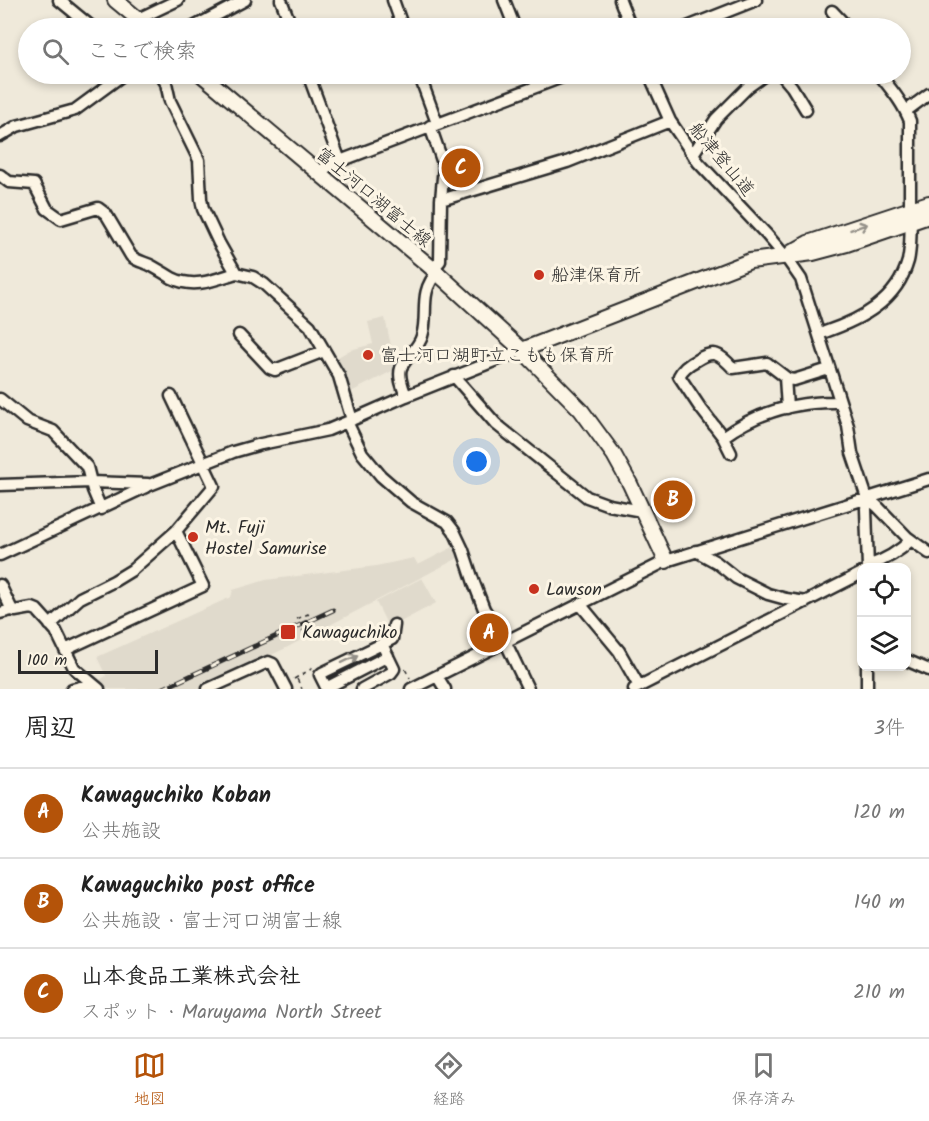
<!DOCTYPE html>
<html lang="ja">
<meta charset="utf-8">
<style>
body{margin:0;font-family:Kalam,"Klee One",sans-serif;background:#f6f6f6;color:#222}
.controls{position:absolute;right:18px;bottom:18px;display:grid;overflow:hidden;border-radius:12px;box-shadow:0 3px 9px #0003}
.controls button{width:54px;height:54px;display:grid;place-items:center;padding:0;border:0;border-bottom:2px solid #e0e0e0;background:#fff;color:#222;font:30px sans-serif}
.scale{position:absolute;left:18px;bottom:15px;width:140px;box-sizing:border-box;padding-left:6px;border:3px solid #2b2b2b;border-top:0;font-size:16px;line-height:21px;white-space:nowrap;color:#2b2b2b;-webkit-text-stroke:4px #fcf5e5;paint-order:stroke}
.you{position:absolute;left:477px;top:462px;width:21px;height:21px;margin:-15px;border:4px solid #fff;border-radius:50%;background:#1a73e8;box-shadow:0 0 0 9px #1a73e833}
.badge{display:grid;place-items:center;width:39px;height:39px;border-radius:50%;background:#b45309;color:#fff;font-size:20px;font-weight:700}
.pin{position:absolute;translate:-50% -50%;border:3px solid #fff;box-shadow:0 2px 6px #0006}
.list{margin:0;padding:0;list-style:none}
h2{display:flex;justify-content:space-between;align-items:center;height:78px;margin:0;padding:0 24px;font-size:26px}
h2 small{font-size:20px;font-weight:400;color:#767676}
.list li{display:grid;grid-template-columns:39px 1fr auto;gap:18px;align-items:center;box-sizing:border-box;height:90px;padding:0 24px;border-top:2px solid #e0e0e0}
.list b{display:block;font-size:22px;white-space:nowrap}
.list p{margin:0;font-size:20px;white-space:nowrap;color:#767676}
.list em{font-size:20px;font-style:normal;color:#767676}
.icon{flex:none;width:33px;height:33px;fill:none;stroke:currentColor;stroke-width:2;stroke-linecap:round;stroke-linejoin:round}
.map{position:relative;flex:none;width:929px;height:689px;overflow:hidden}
.search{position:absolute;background:#fff;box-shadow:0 3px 9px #0003;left:18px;right:18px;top:18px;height:66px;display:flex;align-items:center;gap:15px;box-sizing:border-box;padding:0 21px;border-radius:33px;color:#767676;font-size:22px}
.sheet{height:348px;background:#fff}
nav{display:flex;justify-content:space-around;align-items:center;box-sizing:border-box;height:84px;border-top:2px solid #e0e0e0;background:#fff;font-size:16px;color:#767676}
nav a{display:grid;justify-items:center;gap:3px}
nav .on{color:#b45309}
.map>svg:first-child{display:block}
.built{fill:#e0dacc}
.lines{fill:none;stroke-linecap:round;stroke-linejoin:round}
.minor-casing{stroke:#2b2b2b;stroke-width:15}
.major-casing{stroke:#2b2b2b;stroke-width:18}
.path{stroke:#2b2b2b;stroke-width:1.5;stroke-dasharray:4.5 4.5;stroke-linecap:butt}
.minor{stroke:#fcf5e5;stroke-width:10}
.major{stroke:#fcf5e5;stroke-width:14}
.rail-casing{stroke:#2b2b2b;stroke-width:5}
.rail{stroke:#fcf5e5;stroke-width:3;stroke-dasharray:9;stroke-linecap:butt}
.oneway{stroke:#949088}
.poi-dot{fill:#c8321e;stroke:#fcf5e5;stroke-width:2}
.labels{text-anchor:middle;stroke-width:6;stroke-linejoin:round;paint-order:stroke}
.street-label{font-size:18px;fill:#2b2b2b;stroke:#fcf5e5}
.poi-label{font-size:18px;fill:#2b2b2b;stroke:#fcf5e5;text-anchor:start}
</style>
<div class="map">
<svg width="929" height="689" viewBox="0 0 929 689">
<rect width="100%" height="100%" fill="#efe9da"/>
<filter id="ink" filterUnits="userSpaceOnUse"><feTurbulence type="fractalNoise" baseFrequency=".0167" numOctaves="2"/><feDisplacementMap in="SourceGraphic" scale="12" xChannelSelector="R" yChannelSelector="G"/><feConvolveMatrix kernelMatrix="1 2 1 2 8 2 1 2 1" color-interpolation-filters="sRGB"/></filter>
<g filter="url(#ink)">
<path class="built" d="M385,318L396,369L349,393L333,360L350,350L373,344L368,322Z
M457,545L462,556L284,649L200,689H109L98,681L106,676L97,657L231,597L233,590L266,580L376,566L414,558L418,565Z
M422,578L436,603L389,628L376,602Z"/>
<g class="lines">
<g class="minor-casing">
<path id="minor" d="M59,0L93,28
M281,0L292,28
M393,0L403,28
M504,0L515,28
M620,0L631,28
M832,11L848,28
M138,19L178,0
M192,28L245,0
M685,28L756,0
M160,74L166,83L170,101L199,160L201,199L203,209L219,243L236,273L253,277L264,284L310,326L339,376L352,420
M308,74L340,161
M419,74L437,123
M533,74L538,86
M649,74L670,121L698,162L767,235L785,256L801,279L848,426L852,453L867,498L866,509L868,568
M781,74L792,87L806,110
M879,74C891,89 903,103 910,121V210
M906,111L929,94
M430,126L444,166L441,200L440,261L433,269
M0,136L17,126L75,110L124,74
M693,154L716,119L748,87L766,74
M317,172L340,161L570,74
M0,175L9,182L34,184L47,209L61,219L98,208L106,214L131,256C138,262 145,262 152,266C159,270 166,274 172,278C194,289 214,280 236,273
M441,200L567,162L670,121
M825,332C862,319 897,301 908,261C911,249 910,235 911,223
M239,335L270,368L275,370L324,351
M454,376L496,424L587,497L609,505L642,511
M785,377L787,408
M406,396C403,388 398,377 401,368C405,358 419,348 422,336C429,314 418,293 437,273
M0,399L27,421L53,431L87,467L93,490L101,509
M347,422L362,453L381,476L411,502L447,522L454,531L463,550L474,583L484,609L505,641L528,689
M723,437C757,412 797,401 840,402
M731,453L723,437L699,406L679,376C683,368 689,364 697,360C714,349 720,354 733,368L767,363L788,379L794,380L829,369
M0,485L91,482L148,484
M867,498L877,506L907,537L929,553
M696,551L716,562L736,578L768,594L786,599L806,602
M0,555L152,484L233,452L261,444L328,430L347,422L406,396L522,350
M868,566C885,560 898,553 911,540
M0,585L12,610L15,611L32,608L37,610L56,631L74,668L99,689
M580,604L619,651L639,686
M0,613L12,610
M50,625L80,598L114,581L132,570L176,531L214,486L171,396
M382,644L392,639L394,625
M65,650L203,586L176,531
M906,660L929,670
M437,676L445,689
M326,688L388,656
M72,689L92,684
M208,689L268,662L273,664L286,689
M327,689L320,675L322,673L382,644L394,669L391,673L362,689
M411,689L666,561L929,479
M634,689L862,573
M867,689V666"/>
</g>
<g class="major-casing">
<path id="major" d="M115,0L149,28
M201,74L433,269L522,350L581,410L614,455L630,484L666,561
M792,252L808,243L929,203
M522,350L750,261L813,253L847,244L929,216"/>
</g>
<path class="path" d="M297,619L308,614L321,636
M302,631L314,625
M405,669L410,678
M294,679L313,668
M297,679L302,689"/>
<use href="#minor" class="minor"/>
<use href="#major" class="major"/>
<g class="rail-casing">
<path id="rail" d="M162,689L333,610"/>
</g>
<use href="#rail" class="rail"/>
</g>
<defs><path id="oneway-shaft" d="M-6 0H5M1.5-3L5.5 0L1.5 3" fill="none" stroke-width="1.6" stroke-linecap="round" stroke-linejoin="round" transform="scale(1.5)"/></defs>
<g class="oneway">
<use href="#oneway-shaft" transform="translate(859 227) rotate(-19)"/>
<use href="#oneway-shaft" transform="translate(350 659) rotate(-26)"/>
</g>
</g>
<g class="poi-dot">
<circle cx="539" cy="275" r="6"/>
<circle cx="368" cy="355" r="6"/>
<circle cx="193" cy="537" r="6"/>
<circle cx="534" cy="589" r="6"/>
<rect x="280" y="624" width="16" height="16" rx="3"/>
</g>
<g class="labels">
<g class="street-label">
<text transform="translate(722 159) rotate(50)" y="6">船津登山道</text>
<text transform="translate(374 197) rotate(40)" y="6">富士河口湖富士線</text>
</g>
<g class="poi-label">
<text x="551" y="281">船津保育所</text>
<text x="380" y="361">富士河口湖町立こもも保育所</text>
<text x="205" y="533">Mt. Fuji<tspan x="205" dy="21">Hostel Samurise</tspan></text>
<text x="546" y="595">Lawson</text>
<text x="302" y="638">Kawaguchiko</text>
</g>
</g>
</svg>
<div class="controls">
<button><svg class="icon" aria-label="locate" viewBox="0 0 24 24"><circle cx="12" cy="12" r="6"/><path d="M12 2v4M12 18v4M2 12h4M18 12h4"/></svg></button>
<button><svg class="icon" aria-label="layers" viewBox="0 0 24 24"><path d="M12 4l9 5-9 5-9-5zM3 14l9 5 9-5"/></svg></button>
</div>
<div class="scale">100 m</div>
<div class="you"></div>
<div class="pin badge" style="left:489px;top:633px">A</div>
<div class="pin badge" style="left:673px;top:500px">B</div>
<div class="pin badge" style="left:461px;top:168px">C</div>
<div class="search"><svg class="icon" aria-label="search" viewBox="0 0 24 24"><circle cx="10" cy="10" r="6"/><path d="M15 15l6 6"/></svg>ここで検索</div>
</div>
<section class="sheet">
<h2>周辺<small>3件</small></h2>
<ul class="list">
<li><span class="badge">A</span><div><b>Kawaguchiko Koban</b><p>公共施設</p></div><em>120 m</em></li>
<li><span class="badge">B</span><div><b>Kawaguchiko post office</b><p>公共施設 · 富士河口湖富士線</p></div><em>140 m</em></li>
<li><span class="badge">C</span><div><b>山本食品工業株式会社</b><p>スポット · Maruyama North Street</p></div><em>210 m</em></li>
</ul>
</section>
<nav>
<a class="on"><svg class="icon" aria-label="map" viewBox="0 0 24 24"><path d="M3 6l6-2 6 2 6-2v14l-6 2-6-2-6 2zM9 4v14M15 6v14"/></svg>地図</a>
<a><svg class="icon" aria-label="directions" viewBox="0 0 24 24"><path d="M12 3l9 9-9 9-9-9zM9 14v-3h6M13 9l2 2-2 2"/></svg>経路</a>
<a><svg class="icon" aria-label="saved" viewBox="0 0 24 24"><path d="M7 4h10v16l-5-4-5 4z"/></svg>保存済み</a>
</nav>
